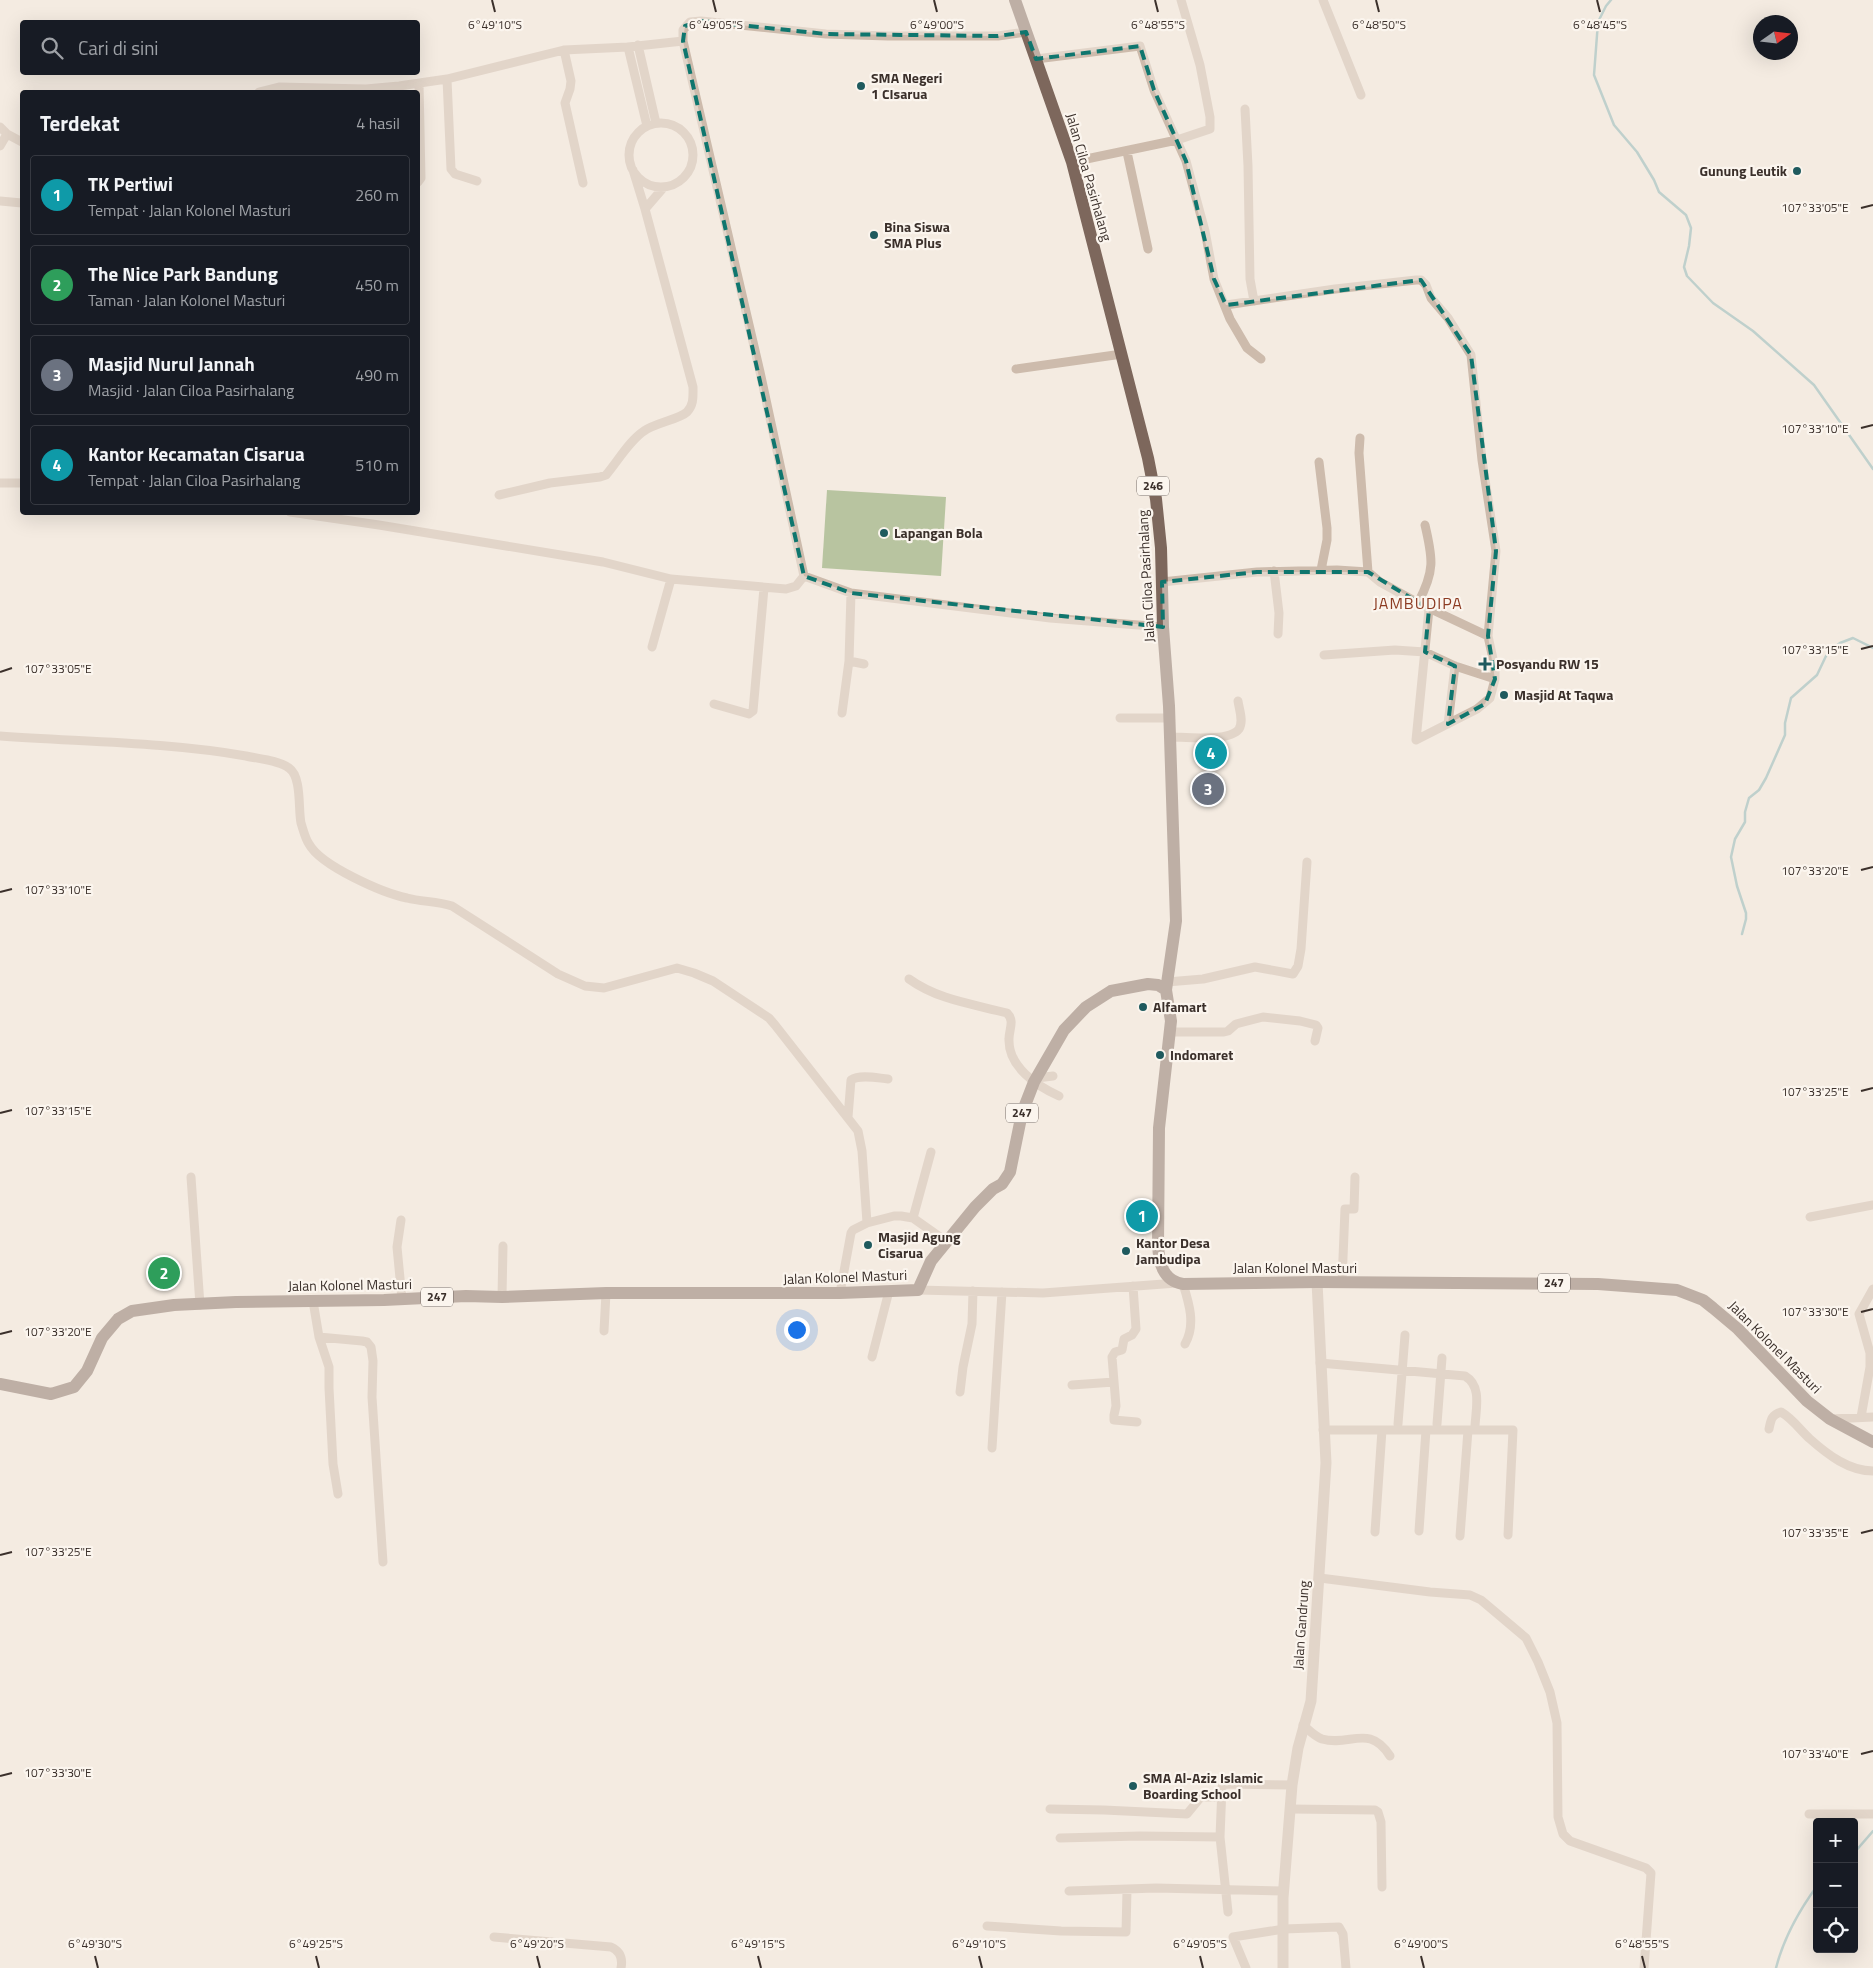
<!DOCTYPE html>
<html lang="id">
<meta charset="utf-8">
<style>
body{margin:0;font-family:"Titillium Web",sans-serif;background:#242831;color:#f1f3f6}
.controls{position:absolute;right:15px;bottom:15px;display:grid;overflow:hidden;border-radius:5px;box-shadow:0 5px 20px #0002}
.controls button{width:45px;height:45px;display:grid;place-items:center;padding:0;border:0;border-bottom:1px solid #363941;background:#171b24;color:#f1f3f6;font:25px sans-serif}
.compass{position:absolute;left:1753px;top:15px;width:45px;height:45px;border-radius:50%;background:#171b24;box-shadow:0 5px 20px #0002;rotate:76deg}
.you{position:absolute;left:796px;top:1329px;width:18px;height:18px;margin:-12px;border:4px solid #fff;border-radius:50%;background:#1a73e8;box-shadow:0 0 0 8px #1a73e833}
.badge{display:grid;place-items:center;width:32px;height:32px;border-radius:50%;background:#2563eb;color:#fff;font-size:16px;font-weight:700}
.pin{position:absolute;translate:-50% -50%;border:2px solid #fff;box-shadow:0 1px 5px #0006}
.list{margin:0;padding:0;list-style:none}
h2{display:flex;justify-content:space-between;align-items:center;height:65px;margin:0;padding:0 20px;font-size:21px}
h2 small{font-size:16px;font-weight:400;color:#9ea1a6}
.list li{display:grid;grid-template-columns:32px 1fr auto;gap:15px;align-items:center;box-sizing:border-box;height:80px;margin:0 10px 10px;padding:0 10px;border:1px solid #363941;border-radius:5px}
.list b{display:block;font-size:19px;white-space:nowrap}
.list p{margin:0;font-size:16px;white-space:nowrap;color:#9ea1a6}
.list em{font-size:16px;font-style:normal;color:#9ea1a6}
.icon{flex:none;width:28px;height:28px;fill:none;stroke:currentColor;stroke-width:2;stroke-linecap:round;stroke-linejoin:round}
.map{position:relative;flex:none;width:1873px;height:1968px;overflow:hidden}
.search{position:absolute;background:#171b24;box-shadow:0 5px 20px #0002;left:20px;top:20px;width:400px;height:55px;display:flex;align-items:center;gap:12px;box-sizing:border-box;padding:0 18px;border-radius:5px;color:#9ea1a6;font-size:19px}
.panel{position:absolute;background:#171b24;box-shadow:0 5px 20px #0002;left:20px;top:90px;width:400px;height:425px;border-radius:5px}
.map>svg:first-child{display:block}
.pitch{fill:#b8c4a0}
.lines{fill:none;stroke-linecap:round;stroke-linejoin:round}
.stream{stroke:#7fb0b2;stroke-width:2.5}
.minor{stroke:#cdbbac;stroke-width:9}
.tertiary{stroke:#cdbbac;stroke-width:11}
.primary{stroke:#7d675c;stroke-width:12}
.marked{fill:none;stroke:#0f766e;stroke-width:4;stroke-dasharray:10 6;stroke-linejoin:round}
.ticks{fill:none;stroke:#3b302b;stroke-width:2}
.poi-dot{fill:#1f5a5e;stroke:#fbf5ee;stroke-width:2}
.labels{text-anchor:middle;stroke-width:4.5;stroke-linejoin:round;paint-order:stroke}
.shield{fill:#fbf5ee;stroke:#756b66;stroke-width:1}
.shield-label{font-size:12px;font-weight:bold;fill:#3b302b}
.poi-label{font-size:14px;font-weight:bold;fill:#3b302b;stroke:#fbf5ee;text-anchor:start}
.street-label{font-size:14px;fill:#3b302b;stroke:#fbf5ee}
.quarter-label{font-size:16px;letter-spacing:1px;fill:#8c3b22;stroke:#fbf5ee}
.ticks-label{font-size:12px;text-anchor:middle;fill:#3b302b;stroke:#fbf5ee;stroke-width:4.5;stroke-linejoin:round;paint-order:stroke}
</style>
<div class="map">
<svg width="1873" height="1968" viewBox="0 0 1873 1968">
<rect width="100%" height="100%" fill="#f4ebe1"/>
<path class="pitch" d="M827,490L946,497L941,576L822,568Z"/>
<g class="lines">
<path class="stream" d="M1611,0L1606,6L1598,22L1594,75L1614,125L1637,152L1654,180L1659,192L1686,215L1691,228L1689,246L1684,267L1687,276L1713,303L1753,331L1814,385L1873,469
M1742,934L1746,919V913L1737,886L1731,857L1735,839L1745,822V812L1749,798L1759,790L1766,778L1785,735V723L1791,698L1817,675L1826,656L1832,649L1840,643L1853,638L1873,648
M1854,1853L1873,1831
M1776,1968C1784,1937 1798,1912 1817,1886"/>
<path class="minor" d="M1323,0L1361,95
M638,45L656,123
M628,47L647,126
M564,50L571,81L570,89L565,103L583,183
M1036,59L1140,46L1154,90L1186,161L1205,231L1214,279L1230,319L1247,348L1261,359
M447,79L451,169L455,174L477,181
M259,92L279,87L366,89L399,86L447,79L564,50L628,47L683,41
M1245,109L1248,166L1250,279L1254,301
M629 155a32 32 0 1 1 64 0a32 32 0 1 1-64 0Z
M0,127L7,134L22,142
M0,146L7,134
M1127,152L1148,249
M1072,162L1177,140L1210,129V117L1200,65L1181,0
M418,182L421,178L419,83
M0,201L22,203
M645,209L664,187
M1226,305L1335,289L1416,280H1421L1426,285L1431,298L1448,318L1471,355L1482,460L1496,551L1488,636
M1016,369L1122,354
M1360,438L1359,453L1368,572
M1319,462L1327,528V540L1321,570
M0,483H22
M499,495L550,483L600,477L606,475C618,461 629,441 644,431C655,423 680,419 687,412C694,405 693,396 693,387L645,209L633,170
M290,512L379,525L603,562L671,579L786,589L796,586L804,576L760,372L683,41V30L690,22L701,21L826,34L888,36H998L1026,32
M1274,571L1279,613L1278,634
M804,576L851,593L1050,618L1163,627
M1162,582L1257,572L1337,570L1368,572L1380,582L1418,603L1488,636L1495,668V679L1490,698L1477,709L1416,740L1429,609
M851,593L849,661L864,664
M1418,603C1435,571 1433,559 1425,525
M652,647L671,579
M1324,655L1395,650L1425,652L1455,666L1495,679
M714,704L749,714L753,711L764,588
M842,713L849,661
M1120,718H1170
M1448,724L1455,666
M0,736C82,742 165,742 246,756C259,759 278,760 289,768C302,777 298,809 301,823C303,829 305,838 309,844C321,866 383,893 407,898C422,902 437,901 452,906L558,974L585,986L604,988L677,968L694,973L713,981L769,1018L775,1025L858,1131L862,1151L867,1223
M1170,737C1185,737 1230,742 1239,729C1244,721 1239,709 1238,701
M909,979C938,1000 973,1004 1007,1013C1015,1021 1009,1029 1009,1039C1008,1067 1037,1086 1059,1096
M1167,982L1203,979L1255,967L1293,974L1298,966L1301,949L1307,862
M1170,1032H1224L1228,1031L1236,1024L1263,1017L1300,1021L1316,1025L1318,1028L1315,1041
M1037,1078L1053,1076
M848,1117L851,1080C860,1074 877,1078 888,1079
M191,1177L200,1305
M1810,1217L1873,1205
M913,1218L931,1152
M401,1220L397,1247L402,1299
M1342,1282L1345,1209H1354L1355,1177
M1183,1284C1189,1303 1196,1325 1185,1344
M1133,1286L1136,1329L1132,1335L1124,1339L1122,1350L1115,1352L1112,1357L1116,1406L1114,1415V1420L1137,1422
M918,1290L1043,1293L1177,1283
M840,1293L851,1233L853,1230L867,1223L894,1216H901L913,1218L947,1242
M502,1297L503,1246
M313,1301L319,1337L362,1341L367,1342L371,1347L373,1361L372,1397L383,1562
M604,1331L606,1293
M319,1337L329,1367V1388L333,1464L338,1494
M872,1357L889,1291
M1320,1363L1465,1376C1482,1386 1476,1408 1475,1426
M1072,1385L1114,1382
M960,1392L963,1367L972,1324L973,1291
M1861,1417L1870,1367V1353L1859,1314L1873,1289
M1831,1419L1873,1417
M1398,1424L1405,1335
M1437,1424L1442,1358
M1769,1429C1771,1420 1771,1415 1781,1412C1793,1419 1800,1430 1810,1439C1828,1455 1849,1471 1873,1471
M1323,1430H1513L1508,1535
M992,1448L1002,1292
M1419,1531L1426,1430
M1375,1532L1382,1430
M1460,1536L1468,1430
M1320,1578L1430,1592L1470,1595L1481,1600L1526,1638L1538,1662L1550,1692L1557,1723L1558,1817L1563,1834L1570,1841L1646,1868L1651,1873L1644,1968
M1303,1725C1309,1730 1314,1736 1322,1739C1350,1747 1369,1723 1390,1756
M1050,1809L1104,1810L1187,1814L1201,1797H1221
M1290,1809L1375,1810L1378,1812L1381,1822L1382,1887
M1809,1814H1873
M1060,1838L1140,1836L1220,1837
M1069,1891L1156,1888L1284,1891
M1228,1912L1220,1837L1222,1787L1225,1784L1292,1785
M987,1926L1061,1931L1126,1932L1127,1890
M494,1937L611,1947C620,1951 623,1958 621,1968
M1246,1968L1233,1937L1284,1929L1339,1927L1343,1934L1346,1968"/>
<path class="tertiary" d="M1283,1968V1898L1292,1785L1298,1748L1311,1701L1326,1463L1317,1282"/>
<path class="primary" d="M1015,0L1072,162L1148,458L1156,499L1161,548L1163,627L1169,706L1176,921L1166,990L1171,1021L1159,1128L1158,1245C1159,1263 1163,1281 1183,1284L1317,1282L1598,1284L1677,1290L1703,1300L1713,1308L1738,1329L1807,1401L1830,1419L1873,1442
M0,1384L51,1394L74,1387L87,1371L102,1338L118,1319L132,1311L174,1305L236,1302L384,1300L466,1296L502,1297L606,1293H840L918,1290L931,1261L975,1207L993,1189L1002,1184L1010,1172L1022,1113L1034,1082L1064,1030L1086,1007L1111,991L1148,984L1158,985L1166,990"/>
</g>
<path d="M0 0H1873V1968H0ZM701,21L826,34L998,36L1026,32L1036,59L1140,46L1154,90L1186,161L1214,279L1226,305L1421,280L1471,355L1496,551L1488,636L1495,679L1485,704L1448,724L1455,666L1425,652L1429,609L1368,572H1257L1162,582L1163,627L851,593L804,576L683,41L685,26Z" fill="#f4ebe1" fill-opacity=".55" fill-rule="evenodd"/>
<path class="marked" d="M701,21L826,34L998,36L1026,32L1036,59L1140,46L1154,90L1186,161L1214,279L1226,305L1421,280L1471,355L1496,551L1488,636L1495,679L1485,704L1448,724L1455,666L1425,652L1429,609L1368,572H1257L1162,582L1163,627L851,593L804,576L683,41L685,26Z"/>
<path class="ticks" d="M492,0L495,12M713,0L716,12M934,0L937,12M1155,0L1158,12M1376,0L1379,12M1597,0L1600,12M1861,208L1873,205M1861,428L1873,425M1861,649L1873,646M0,672L12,668M1861,870L1873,867M0,892L12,889M1861,1091L1873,1088M0,1113L12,1110M1861,1312L1873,1309M0,1334L12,1331M1861,1533L1873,1530M0,1555L12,1552M1861,1754L1873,1751M0,1776L12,1773M95,1956L98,1968M316,1956L319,1968M537,1956L540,1968M758,1956L761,1968M979,1956L982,1968M1200,1956L1203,1968M1421,1956L1424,1968M1642,1956L1645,1968"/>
<g class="poi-dot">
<circle cx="861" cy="86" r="5"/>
<circle cx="1797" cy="171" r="5"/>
<circle cx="874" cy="235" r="5"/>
<circle cx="884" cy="533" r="5"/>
<path d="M1482.5 656.5h5v5h5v5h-5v5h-5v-5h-5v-5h5z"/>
<circle cx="1504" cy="695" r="5"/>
<circle cx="1143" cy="1007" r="5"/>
<circle cx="1160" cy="1055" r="5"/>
<circle cx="868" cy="1245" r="5"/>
<circle cx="1126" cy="1251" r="5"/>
<circle cx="1133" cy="1786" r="5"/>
</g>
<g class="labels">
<g class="shield">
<rect x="1137" y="476.5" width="32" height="19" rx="4"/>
<rect x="1006" y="1103.5" width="32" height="19" rx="4"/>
<rect x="1538" y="1273.5" width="32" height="19" rx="4"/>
<rect x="421" y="1287.5" width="32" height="19" rx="4"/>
</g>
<g class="shield-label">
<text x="1153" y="490">246</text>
<text x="1022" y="1117">247</text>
<text x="1554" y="1287">247</text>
<text x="437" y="1301">247</text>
</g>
<g class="poi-label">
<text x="871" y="83">SMA Negeri<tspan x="871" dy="16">1 CIsarua</tspan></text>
<text x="1787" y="176" text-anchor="end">Gunung Leutik</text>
<text x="884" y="232">Bina Siswa<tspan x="884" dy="16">SMA Plus</tspan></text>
<text x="894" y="538">Lapangan Bola</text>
<text x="1496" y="669">Posyandu RW 15</text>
<text x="1514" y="700">Masjid At Taqwa</text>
<text x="1153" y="1012">Alfamart</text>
<text x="1170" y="1060">Indomaret</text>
<text x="878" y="1242">Masjid Agung<tspan x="878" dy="16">Cisarua</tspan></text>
<text x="1136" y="1248">Kantor Desa<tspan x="1136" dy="16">Jambudipa</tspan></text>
<text x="1143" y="1783">SMA Al-Aziz Islamic<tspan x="1143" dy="16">Boarding School</tspan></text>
</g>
<g class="street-label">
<text transform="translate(1089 177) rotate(74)" y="5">Jalan Ciloa Pasirhalang</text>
<text transform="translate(1146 576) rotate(-93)" y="5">Jalan Ciloa Pasirhalang</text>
<text x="1295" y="1273">Jalan Kolonel Masturi</text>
<text transform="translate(845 1277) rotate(-2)" y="5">Jalan Kolonel Masturi</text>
<text transform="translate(350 1285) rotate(-1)" y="5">Jalan Kolonel Masturi</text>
<text transform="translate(1775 1347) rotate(45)" y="5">Jalan Kolonel Masturi</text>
<text transform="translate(1301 1625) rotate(-86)" y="5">Jalan Gandrung</text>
</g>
<g class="quarter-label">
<text x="1418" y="609">JAMBUDIPA</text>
</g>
</g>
<g class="ticks-label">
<text x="495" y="29">6°49'10"S</text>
<text x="716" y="29">6°49'05"S</text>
<text x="937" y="29">6°49'00"S</text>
<text x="1158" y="29">6°48'55"S</text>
<text x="1379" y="29">6°48'50"S</text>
<text x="1600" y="29">6°48'45"S</text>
<text x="1815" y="212">107°33'05"E</text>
<text x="1815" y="433">107°33'10"E</text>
<text x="1815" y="654">107°33'15"E</text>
<text x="58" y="673">107°33'05"E</text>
<text x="1815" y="875">107°33'20"E</text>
<text x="58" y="894">107°33'10"E</text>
<text x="1815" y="1096">107°33'25"E</text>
<text x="58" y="1115">107°33'15"E</text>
<text x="1815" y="1316">107°33'30"E</text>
<text x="58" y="1336">107°33'20"E</text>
<text x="1815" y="1537">107°33'35"E</text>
<text x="58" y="1556">107°33'25"E</text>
<text x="1815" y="1758">107°33'40"E</text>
<text x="58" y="1777">107°33'30"E</text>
<text x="95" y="1948">6°49'30"S</text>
<text x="316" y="1948">6°49'25"S</text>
<text x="537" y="1948">6°49'20"S</text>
<text x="758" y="1948">6°49'15"S</text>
<text x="979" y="1948">6°49'10"S</text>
<text x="1200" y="1948">6°49'05"S</text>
<text x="1421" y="1948">6°49'00"S</text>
<text x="1642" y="1948">6°48'55"S</text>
</g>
</svg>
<div class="controls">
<button>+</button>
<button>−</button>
<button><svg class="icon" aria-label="locate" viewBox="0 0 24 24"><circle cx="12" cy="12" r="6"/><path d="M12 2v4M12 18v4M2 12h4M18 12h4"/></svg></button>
</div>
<svg class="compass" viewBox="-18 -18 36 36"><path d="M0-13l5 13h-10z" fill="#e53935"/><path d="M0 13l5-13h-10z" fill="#9ea1a6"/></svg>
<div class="you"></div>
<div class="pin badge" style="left:1142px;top:1216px;background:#0f9aa8">1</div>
<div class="pin badge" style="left:164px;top:1273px;background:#2e9e5b">2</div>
<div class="pin badge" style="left:1208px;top:789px;background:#6b7280">3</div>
<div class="pin badge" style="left:1211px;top:753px;background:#0f9aa8">4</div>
<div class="search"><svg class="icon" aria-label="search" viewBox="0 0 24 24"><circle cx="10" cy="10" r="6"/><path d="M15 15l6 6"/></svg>Cari di sini</div>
<section class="panel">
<h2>Terdekat<small>4 hasil</small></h2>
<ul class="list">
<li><span class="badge" style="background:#0f9aa8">1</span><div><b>TK Pertiwi</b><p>Tempat · Jalan Kolonel Masturi</p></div><em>260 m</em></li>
<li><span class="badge" style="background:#2e9e5b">2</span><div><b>The Nice Park Bandung</b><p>Taman · Jalan Kolonel Masturi</p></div><em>450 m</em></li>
<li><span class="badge" style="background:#6b7280">3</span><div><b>Masjid Nurul Jannah</b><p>Masjid · Jalan Ciloa Pasirhalang</p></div><em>490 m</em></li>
<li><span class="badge" style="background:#0f9aa8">4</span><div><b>Kantor Kecamatan Cisarua</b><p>Tempat · Jalan Ciloa Pasirhalang</p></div><em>510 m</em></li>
</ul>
</section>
</div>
